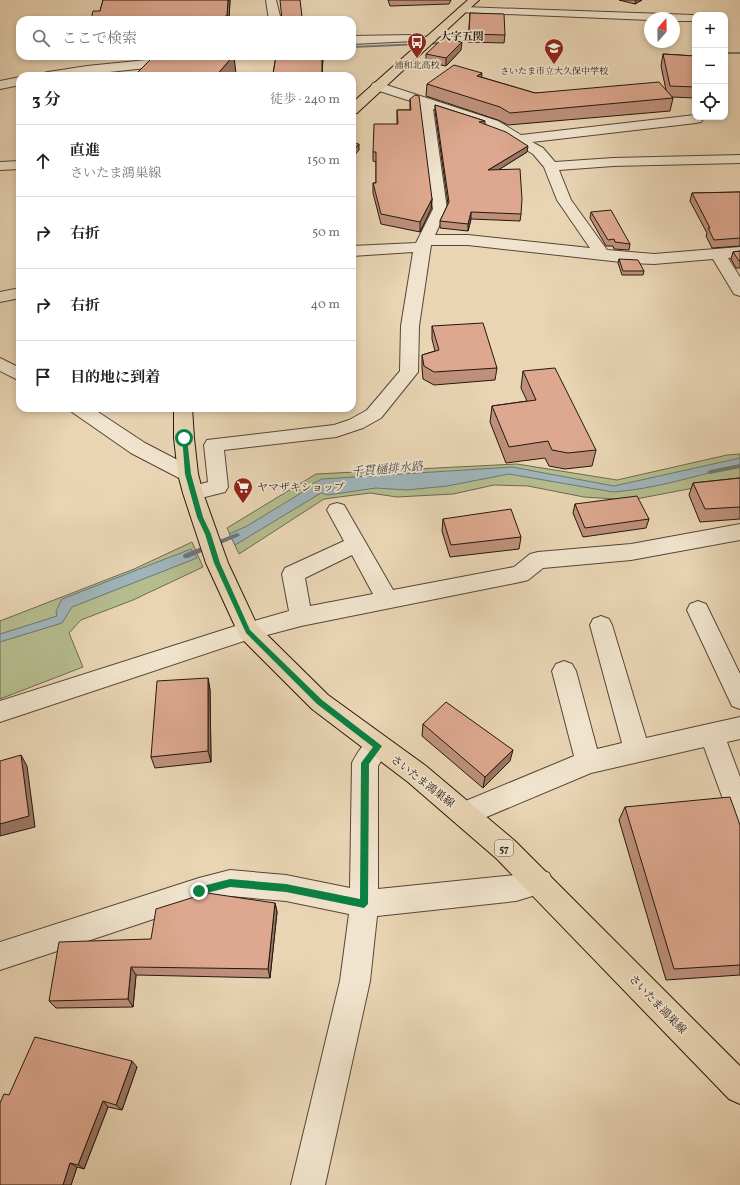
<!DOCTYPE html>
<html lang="ja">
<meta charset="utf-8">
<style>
body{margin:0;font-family:Vollkorn,"Noto Serif JP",serif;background:#f2f2f2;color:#222}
.controls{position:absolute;right:12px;top:12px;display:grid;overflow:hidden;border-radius:8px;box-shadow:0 2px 6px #0003}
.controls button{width:36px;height:36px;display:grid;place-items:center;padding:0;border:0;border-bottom:1px solid #e0e0e0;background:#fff;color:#222;font:20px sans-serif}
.compass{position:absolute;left:644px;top:12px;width:36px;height:36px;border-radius:50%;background:#fff;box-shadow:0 2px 6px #0003;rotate:20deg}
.stop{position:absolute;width:12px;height:12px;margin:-9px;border:3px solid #0b8043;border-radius:50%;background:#fff}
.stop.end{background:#0b8043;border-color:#fff;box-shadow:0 1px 4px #0008}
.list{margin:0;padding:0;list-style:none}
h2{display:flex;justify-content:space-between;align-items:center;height:52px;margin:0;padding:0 16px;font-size:17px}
h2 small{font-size:13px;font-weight:400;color:#767676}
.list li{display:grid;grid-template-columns:26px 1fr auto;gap:12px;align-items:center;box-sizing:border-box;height:72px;padding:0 16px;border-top:1px solid #e0e0e0}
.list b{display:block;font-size:15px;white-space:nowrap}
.list p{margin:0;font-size:13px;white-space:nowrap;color:#767676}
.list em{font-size:13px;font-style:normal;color:#767676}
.icon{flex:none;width:22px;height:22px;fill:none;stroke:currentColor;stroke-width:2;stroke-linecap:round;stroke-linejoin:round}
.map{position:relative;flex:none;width:740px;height:1185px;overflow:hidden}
.search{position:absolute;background:#fff;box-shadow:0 2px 6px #0003;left:16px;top:16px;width:340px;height:44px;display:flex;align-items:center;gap:10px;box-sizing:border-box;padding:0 14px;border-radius:12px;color:#767676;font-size:15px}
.panel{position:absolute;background:#fff;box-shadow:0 2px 6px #0003;left:16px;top:72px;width:340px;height:340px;border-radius:12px}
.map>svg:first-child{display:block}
.green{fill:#b5bd8e;stroke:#6c6a4e}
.water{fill:#9fb5ba;stroke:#6e7676}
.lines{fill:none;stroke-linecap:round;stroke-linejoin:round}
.stream{fill:#6e7676;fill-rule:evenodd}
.minor-casing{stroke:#554638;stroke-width:2}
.tertiary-casing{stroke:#554638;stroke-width:2}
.primary-casing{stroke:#24170f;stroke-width:2}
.minor{fill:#f1e4ce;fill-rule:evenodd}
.tertiary{fill:#f1e4ce;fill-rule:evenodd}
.primary{fill:#e9d5b4;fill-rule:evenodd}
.wall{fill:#be907b;stroke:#24170f}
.shaded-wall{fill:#9b7664;stroke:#24170f}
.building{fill:#dda88f;stroke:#24170f}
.route{fill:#0b8043}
.labels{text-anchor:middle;stroke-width:3.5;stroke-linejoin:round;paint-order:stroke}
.far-poi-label{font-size:9px;fill:#24170f;stroke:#f1e4ce}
.shield{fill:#f1e4ce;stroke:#625448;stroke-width:1}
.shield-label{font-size:10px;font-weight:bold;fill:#24170f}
.far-quarter-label{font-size:11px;font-weight:bold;fill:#24170f;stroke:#f1e4ce}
.poi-label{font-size:11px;fill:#24170f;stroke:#f1e4ce;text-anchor:start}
.street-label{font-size:11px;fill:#24170f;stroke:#f1e4ce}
.water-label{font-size:12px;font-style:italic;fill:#4f4e4b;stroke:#f1e4ce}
</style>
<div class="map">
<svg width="740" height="1185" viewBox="0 0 740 1185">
<rect width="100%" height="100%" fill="#e9d5b4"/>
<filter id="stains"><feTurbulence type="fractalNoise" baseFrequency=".005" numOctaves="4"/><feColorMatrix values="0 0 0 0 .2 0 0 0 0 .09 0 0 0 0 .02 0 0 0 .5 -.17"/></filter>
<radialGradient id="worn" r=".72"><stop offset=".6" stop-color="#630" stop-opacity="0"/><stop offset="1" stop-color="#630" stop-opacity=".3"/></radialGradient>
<path class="green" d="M740,454V479L631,500L584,497L528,486L494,485L453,494L397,497L370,493L324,499L239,554L227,528L316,474L517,464L617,480L727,455Z
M192,542L203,567L133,600L81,620L69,633L83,667L0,699V621L134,569Z"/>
<path class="water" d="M740,458V465C698,475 656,489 613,492L509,474L447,486L407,490L376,488L328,495L321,493L235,545L229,534L247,526L311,487L310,485L322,479L512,467L614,486Z
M191,549L197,558L72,607L62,623L0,642V634L57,616L56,611L62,599Z"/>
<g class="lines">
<path class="stream" d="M445,42L446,43L444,44L352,48V46Z
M725,52H740V54H725Z
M50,73H51V75L33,76Z
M740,464V468L710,474L707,472L710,470Z
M237,533L239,534L240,535L239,536L188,558H184L183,556L184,554Z"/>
<g class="minor-casing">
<path id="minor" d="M266,0H276L281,20H269Z
M463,7L693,15H695V21H674V18H650V20L459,12L457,10L459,8Z
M414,35L434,38L436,40L434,42L430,44L414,41L352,44V36Z
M186,56H226L224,59L220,60L72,76H42L44,73L48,72L87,66Z
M20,77V85L0,89V81Z
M377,82L498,121L521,135L695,115V117H701L703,119L701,122L696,123L532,142L543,148L555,162L613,158L740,155V163L613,166L559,170L571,200L607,250L654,254L740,247V257L728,258L740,277V296L734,294L713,259L654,264L630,263L468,245H431L419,326L418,372L381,418L363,428L336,437L224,450L228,487L225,492L193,500L186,498L183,493L186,488L208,482L204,445L207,440L334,425L349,420L367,410L400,371L401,326L413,252L352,256V246L416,243L433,209L420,104L373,89L371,86L373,83ZM433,109L488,127L533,154L544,167L557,200L590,248L468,235H435L447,209Z
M20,161V169L0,170V162Z
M20,288V298L0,302V292Z
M0,358L20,368V381L0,371Z
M70,408H92L145,443L195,469L198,474L195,479L188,481L181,479L131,453L72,412Z
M337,503L344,505L393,590L514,567L530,554L538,552L631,544L740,524V540L631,560L543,568L528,580L520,582L301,626L248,640L240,637L237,631L240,625L289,611L282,574L285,568L344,541L327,510L330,505ZM352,555L373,594L310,606L305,578Z
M698,601L706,604L740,674V709L732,706L687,610L690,604Z
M601,616L609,619L612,625L646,738L740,717V739L727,742L740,777V824L731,821L704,747L591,773L465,826L456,823L452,814L456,805L574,756L552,671L556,664L564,661L572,664L576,671L597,749L622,743L590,625L593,619Z
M378,735L387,738L390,746L378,766V889L516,875L539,869L549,873L553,882L549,891L516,901L377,916L370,981L325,1185H291L340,981L349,914L286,901L230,896L199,904L0,970V942L199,878L230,870L286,875L350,888L352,763C358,751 365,740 378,735Z"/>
</g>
<g class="tertiary-casing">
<path id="tertiary" d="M248,622L256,625L259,631L256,637L0,722V701Z"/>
</g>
<g class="primary-casing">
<path id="primary" d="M468,0H479L357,113L352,114V103Z
M174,408H192L194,438L198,474L203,493L228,563L257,625L328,695L426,766L515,841L740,1066V1104L729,1099L497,859L408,782L312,709L240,637L206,563L183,493L178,474L174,438Z"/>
</g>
<use href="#minor" class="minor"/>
<use href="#tertiary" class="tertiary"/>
<use href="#primary" class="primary"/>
</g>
<path class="wall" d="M103,0H230L229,20H91L100,11Z
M388,0H451L449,4L390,6Z
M619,0H642L635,4Z
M470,13L505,35L504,43L468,42Z
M461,50L446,66L426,62V54Z
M663,54L695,56V98L672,97L673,98L670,111L508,125L498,120L426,96L427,84L481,77L535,93L666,90L661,66Z
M276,56H323L322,76H273V74Z
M410,99L432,199L431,209L420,232L381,224L373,193V183H376V162L373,161V152L397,124V110H410Z
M435,105L485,121V124L527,152L498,170L521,214L520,221L471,219L468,231L440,228V221L448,204L435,111Z
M740,192V246L712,248L706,236L707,233L690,201L692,193Z
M591,212L630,244L629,250L614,249L613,246H606L590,218Z
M740,251V268H736L731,259L733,252Z
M619,259L644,271L643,275H622L618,263Z
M432,326L497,368L495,380L434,385L423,379L422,368V355L435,351L432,339Z
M523,371L596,450L592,466L565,469L549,466L545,458L506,463L490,422L492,406L527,401L521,388Z
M740,478V519L700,522L689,495L693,483Z
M575,504L649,519L646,528L583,537L573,513Z
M443,519L521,537L519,549L450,557L442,531Z
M208,678L210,690L211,762L155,768L151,757Z
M423,724L510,761L483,788L422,736Z
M625,807L740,825V975L666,980L619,820Z
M275,903L277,912L270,978L136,975L133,1007L56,1008L49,1001L151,939Z
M137,1067L122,1110L108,1107L84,1169L77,1167L71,1185H0L9,1095Z"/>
<path class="shaded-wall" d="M228,0H230L229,20H227V16Z
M636,0H642L635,4Z
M462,42L461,50L446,66V58Z
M233,56H234L236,74L234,76H216Z
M322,56H323L322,76Z
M482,73L481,85L477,76Z
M359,144V150L352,158V152Z
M528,146L527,152L487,177L488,170Z
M432,199L431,209L420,232V222Z
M471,212V219L468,231V224Z
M208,678L210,690L211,762L208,751Z
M513,750L510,761L483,788L485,777Z
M21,755L27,766L35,827L0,836V824Z
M275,903L277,912L270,978L268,969Z
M131,967L136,975L133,1007L128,999Z
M132,1061L137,1067L122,1110L116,1105Z
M103,1101L108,1107L84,1169L78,1165Z
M70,1163L77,1167L71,1185H63Z"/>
<path class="building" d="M103,0H228L227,16H225V20H91L93,11H100Z
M280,0H300L302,17H306L307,20H282Z
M470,13L504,14L505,35L469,34Z
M442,39L462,42L446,58L426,54Z
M663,54L695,56V87L670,86Z
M154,56H169L190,59L192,56H233L216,76H134Z
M276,56H322V73L273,74Z
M454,65L482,73L477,76L535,93L659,82L673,98L510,113L500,107L427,84Z
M415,95L419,96L432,199L420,222L381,214L373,183H376V152H373L374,124H398L397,110H411L410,99Z
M435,105L485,121L479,122L506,132L528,146L488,170L520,169L522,199L521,214L471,212L468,224L440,221L449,202Z
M352,143L359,144L352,152Z
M740,192V238L714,240L708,228H710L692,193Z
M611,210L630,244L615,242L614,239L608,240L591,212Z
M740,251V261H739L733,252Z
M619,259L638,260L644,271H623Z
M483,323L497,368L434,372L424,366L422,355L439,350L432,326Z
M555,368L596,450L568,453L552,450L548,441L509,447L492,406L536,400L523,371Z
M740,478V507L705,509L693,483Z
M637,496L649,519L585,528L575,504Z
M511,509L521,537L451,545L443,519Z
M208,678V751L151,757L157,681Z
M446,702L513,750L485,777L423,724Z
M21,755L29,816L0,824V761Z
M730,797L740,825V965L674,969L625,807Z
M207,893L275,903L268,969L131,967L128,999L49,1001L59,942L151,939L156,909Z
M35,1037L132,1061L116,1105L103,1101L78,1165L70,1163L63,1185H0V1103L4,1094L9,1095Z"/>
<path class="route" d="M182,436L187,438L191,474L203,517L211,534L220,563L250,630L322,700L382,746L369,764L368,904L364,908L286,892L230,887L199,895L195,891L199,887L230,879L286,884L360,899L361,763L373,747L317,704L246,633L214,563L205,534L197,517L185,474Z"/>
<defs>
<g id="bus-pin" transform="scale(1)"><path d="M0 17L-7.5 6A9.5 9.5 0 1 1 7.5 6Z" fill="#8f2418" stroke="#f1e4ce"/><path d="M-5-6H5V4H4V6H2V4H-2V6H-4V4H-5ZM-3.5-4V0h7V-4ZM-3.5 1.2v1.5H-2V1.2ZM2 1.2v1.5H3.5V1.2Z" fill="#fff"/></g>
<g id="school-pin" transform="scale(1)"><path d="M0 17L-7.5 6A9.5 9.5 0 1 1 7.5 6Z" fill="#8f2418" stroke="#f1e4ce"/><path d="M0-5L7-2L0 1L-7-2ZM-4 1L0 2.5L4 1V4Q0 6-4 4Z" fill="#fff"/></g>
<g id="supermarket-pin" transform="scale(1)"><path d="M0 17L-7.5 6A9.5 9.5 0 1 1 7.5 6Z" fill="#8f2418" stroke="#f1e4ce"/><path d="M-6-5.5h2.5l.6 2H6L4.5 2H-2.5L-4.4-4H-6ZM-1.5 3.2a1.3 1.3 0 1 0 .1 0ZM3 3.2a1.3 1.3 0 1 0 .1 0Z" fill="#fff"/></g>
</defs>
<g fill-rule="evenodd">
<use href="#bus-pin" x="417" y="42"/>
<use href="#school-pin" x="554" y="48"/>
<use href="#supermarket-pin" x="243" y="487"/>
</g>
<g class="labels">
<g class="far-poi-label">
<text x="417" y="68">浦和北高校</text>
<text x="554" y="74">さいたま市立大久保中学校</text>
</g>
<rect class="shield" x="495" y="840" width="18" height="16" rx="3"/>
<g class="shield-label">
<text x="504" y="852">57</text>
</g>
<g class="far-quarter-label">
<text x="462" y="40">大字五関</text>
</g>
<g class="poi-label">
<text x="257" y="491">ヤマザキショップ</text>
</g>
<g class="street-label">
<text transform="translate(423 781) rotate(38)" y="4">さいたま鴻巣線</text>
<text transform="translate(658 1004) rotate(46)" y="4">さいたま鴻巣線</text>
</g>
<g class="water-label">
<text transform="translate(387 469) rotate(-5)" y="4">千貫樋排水路</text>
</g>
</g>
<rect width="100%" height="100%" filter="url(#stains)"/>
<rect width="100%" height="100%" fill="url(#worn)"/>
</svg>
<div class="controls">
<button>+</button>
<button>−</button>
<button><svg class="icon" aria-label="locate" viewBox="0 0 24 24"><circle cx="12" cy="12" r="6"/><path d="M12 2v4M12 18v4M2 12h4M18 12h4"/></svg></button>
</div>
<svg class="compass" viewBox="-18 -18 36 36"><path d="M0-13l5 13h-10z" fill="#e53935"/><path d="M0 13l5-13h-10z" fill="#767676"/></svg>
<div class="stop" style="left:184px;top:438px"></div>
<div class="stop end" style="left:199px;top:891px"></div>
<div class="search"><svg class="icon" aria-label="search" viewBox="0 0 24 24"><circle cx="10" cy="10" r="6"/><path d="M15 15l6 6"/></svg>ここで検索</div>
<section class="panel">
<h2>3 分<small>徒歩 · 240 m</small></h2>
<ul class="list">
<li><svg class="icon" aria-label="ahead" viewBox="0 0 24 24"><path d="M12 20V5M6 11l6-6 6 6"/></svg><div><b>直進</b><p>さいたま鴻巣線</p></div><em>150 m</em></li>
<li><svg class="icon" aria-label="right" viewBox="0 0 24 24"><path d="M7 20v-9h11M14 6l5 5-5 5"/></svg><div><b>右折</b></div><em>50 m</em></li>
<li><svg class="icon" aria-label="right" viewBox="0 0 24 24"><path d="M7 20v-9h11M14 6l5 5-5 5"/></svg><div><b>右折</b></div><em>40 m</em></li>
<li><svg class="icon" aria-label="arrive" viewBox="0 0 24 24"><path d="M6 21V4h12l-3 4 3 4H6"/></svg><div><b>目的地に到着</b></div></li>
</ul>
</section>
</div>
